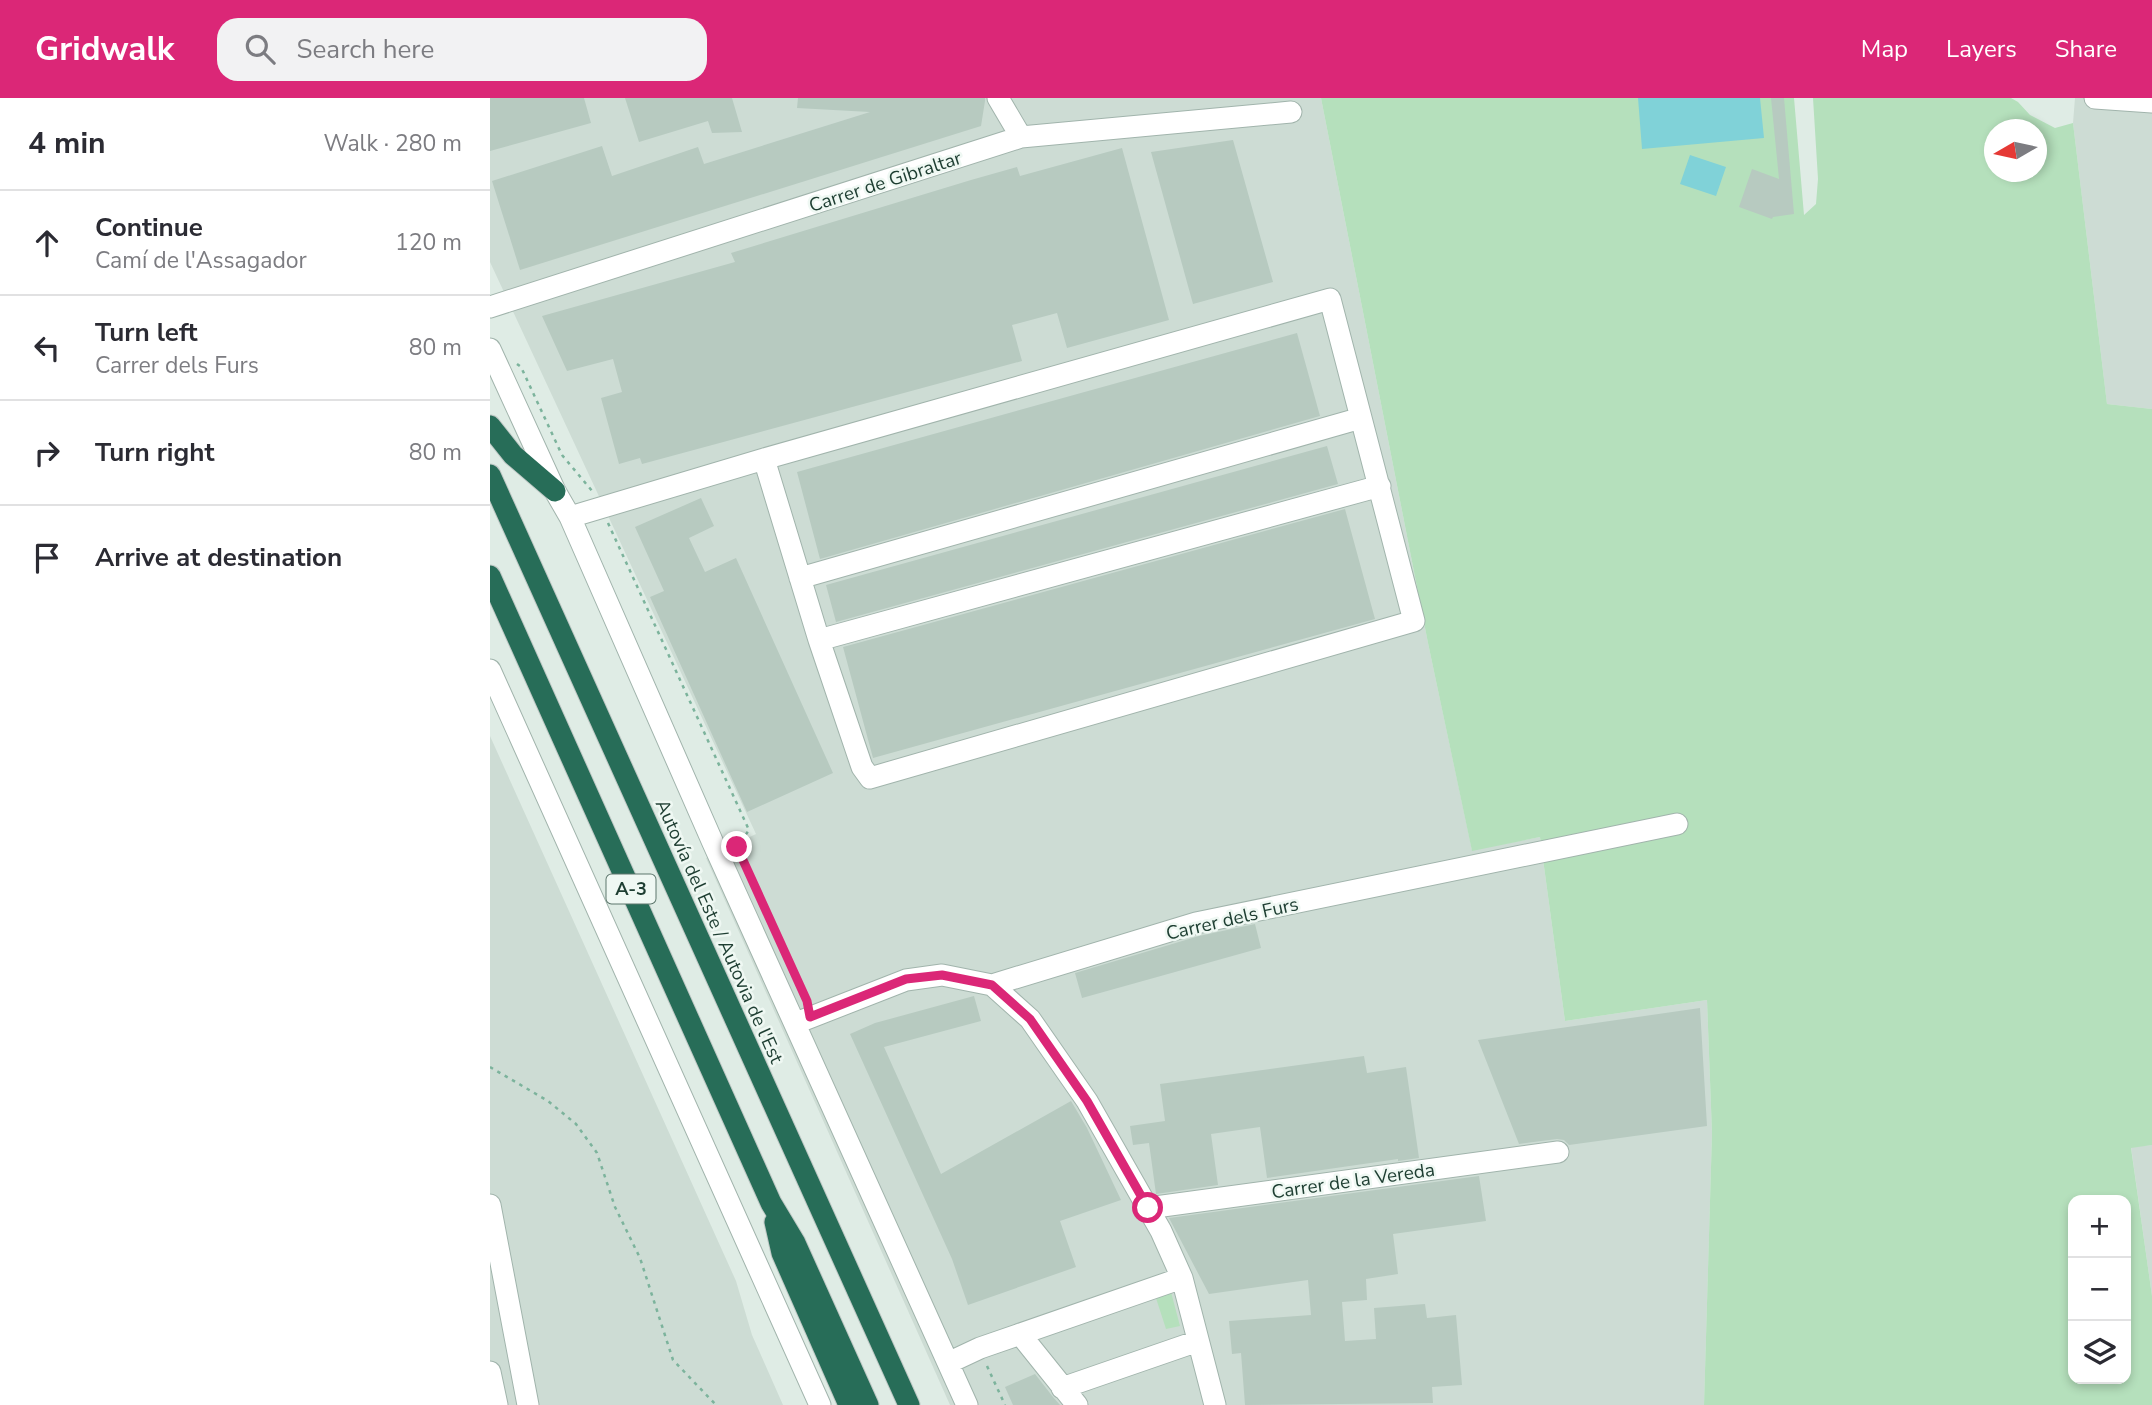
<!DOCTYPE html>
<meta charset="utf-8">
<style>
body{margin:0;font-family:"Nunito Sans",sans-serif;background:#f2f2f3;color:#2b2b33}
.controls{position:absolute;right:21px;bottom:21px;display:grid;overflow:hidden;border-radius:14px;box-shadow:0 4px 10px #0003}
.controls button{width:63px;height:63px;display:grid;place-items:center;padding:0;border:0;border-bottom:2px solid #e1e1e2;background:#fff;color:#2b2b33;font:35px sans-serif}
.compass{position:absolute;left:1494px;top:21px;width:63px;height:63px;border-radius:50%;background:#fff;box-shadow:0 4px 10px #0003;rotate:261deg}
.stop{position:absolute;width:21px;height:21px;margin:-16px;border:5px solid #db2777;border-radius:50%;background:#fff}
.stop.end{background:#db2777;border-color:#fff;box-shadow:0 2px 7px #0008}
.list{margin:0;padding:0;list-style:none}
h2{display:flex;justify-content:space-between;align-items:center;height:91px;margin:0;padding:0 28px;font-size:30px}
h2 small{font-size:23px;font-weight:400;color:#7c7c81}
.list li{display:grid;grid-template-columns:46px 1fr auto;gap:21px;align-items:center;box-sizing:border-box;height:105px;padding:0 28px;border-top:2px solid #e1e1e2}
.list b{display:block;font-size:26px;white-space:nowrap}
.list p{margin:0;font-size:23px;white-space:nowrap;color:#7c7c81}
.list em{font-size:23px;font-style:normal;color:#7c7c81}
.icon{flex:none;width:38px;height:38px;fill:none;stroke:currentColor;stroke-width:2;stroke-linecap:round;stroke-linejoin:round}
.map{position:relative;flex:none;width:1662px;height:1307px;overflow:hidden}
header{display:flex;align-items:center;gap:42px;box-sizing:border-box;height:98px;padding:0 35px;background:#db2777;color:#fff}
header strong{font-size:33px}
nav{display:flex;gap:38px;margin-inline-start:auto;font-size:24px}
.search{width:490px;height:63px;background:#f2f2f3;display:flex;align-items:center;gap:18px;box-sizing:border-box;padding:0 24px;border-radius:21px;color:#7c7c81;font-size:26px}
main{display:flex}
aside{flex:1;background:#fff}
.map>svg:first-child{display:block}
.built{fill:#cddcd4}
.green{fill:#b5e0bc;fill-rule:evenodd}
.water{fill:#80d2d8}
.building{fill:#b7cac0}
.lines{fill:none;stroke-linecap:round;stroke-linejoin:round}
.minor-casing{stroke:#a1b4ac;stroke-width:23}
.highway-casing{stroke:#c0c9c6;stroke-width:23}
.path{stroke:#7cb39c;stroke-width:2.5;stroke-dasharray:3.5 5;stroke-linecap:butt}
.minor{stroke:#fff;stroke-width:21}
.highway{stroke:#276d58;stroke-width:21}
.route{stroke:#db2777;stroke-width:9}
.labels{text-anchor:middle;stroke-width:5;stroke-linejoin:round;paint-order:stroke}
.shield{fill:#eff8f3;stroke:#5d766c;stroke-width:2}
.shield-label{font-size:18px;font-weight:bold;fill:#1e3e32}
.street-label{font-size:19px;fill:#1e3e32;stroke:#eff8f3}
</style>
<header>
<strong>Gridwalk</strong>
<div class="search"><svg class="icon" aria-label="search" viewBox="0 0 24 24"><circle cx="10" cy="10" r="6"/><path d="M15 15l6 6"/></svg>Search here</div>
<nav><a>Map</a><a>Layers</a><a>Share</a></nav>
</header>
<main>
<aside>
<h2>4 min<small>Walk · 280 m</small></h2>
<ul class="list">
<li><svg class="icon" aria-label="ahead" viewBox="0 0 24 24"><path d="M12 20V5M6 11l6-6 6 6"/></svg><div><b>Continue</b><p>Camí de l'Assagador</p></div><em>120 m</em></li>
<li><svg class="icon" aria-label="left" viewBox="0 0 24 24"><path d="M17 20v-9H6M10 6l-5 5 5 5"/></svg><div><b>Turn left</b><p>Carrer dels Furs</p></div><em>80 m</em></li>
<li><svg class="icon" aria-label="right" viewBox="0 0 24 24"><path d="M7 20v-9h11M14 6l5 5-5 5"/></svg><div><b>Turn right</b></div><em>80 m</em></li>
<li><svg class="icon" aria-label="arrive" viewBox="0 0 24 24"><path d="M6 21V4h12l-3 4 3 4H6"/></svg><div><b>Arrive at destination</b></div></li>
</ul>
</aside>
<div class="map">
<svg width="1662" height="1307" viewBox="0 0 1662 1307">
<rect width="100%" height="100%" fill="#dfece5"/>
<path class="built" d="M0,0H831L938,545L982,752L1050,739L1075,923L1217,902L1222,1035L1214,1307H460L216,760L266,736L0,164Z
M1585,0H1662V311L1617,306L1583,25Z
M0,638L246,1183L262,1237L293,1307H0Z
M1662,1047V1198L1641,1049Z"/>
<path class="green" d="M831,0H1304L1314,117L1326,106L1328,81L1323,0H1521L1528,4L1540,17L1565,30L1583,25L1617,306L1662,311V1047L1641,1050L1662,1198V1307H1214L1222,1035L1217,902L1075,923L1050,739L982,753L938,545ZM1504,32H1546V74H1504ZM1583,1102H1636V1281H1583Z
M681,1194L690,1228L676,1231L665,1197Z"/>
<path class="water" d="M1148,0H1270L1274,40L1152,51Z
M1200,57L1236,69L1226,98L1190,86Z"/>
<path class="building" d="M0,0H94L101,25L0,53Z
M135,0H242L252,34L222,35L218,23L149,44Z
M308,0H495V3L491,28L30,172L2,83L112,48L122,78L208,49L214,66L380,14L307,10Z
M1281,0H1294L1304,116L1283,119L1282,121L1249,109L1262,71L1289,81Z
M743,42L783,184L703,206L661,54Z
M632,50L679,222L577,250L567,215L522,227L532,263L152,366L150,360L129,366L111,300L132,294L123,261L77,273L52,218L245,164L241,155L481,82L527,69L530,78Z
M807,235L830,318L330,461L307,374Z
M837,348L848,386L346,524L336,487Z
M211,400L224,428L199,440L215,474L246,460L343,675L257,714L160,499L174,493L145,429Z
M855,411L885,521L383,660L353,549Z
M765,826L771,850L592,900L585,875L709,838Z
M484,898L491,923L394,949L451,1076L581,1003L597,1030L631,1102L570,1123L586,1169L478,1207L462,1161L360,936L385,925Z
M1210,910L1217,1028L1079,1047L1074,1042L1067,1041L1029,1046L988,942Z
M874,958L877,975L916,969L929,1060L908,1063V1061L777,1080L770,1029L721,1036L728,1087L666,1096L659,1045L643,1047L640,1028L675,1023L670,986Z
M989,1078L996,1123L903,1136L908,1176L876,1181L877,1202L852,1204L855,1243L886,1241L884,1210L935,1206L937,1220L966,1217L972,1287L942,1289L943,1305L755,1307L751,1255L742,1256L739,1223L821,1217L818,1182L719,1196L679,1120Z
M545,1276L563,1299L570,1307H523L515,1289Z"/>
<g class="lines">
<g class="minor-casing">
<path id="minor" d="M508,0L531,39
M1605,0L1662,4
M0,209L531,39L801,14
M0,251L65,393L80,419L223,745L477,1307
M80,419L274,361L840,201L924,523L380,680L372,669L329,542L274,361
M310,480L871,320
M329,542L890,388
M0,572L330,1307
M502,887L540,921L597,1003L671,1133L692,1180L725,1307
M306,925L416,882L452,877L502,887L706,825L1187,726
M0,1107L38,1307
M658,1110L1068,1054
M530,1236L587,1307
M458,1265L490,1250L692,1180
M0,1274L7,1307
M572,1290L708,1243"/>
</g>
<g class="highway-casing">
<path id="highway" d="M0,328L23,357L65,393
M0,377L419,1307
M0,478L281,1105L305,1145L378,1307
M285,1124L292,1155L359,1307"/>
</g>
<path class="path" d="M27,266L31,269L72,357L103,394
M118,425L259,732L247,749L316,901
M0,969L58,1003L86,1026L107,1055L125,1109L150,1160L183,1262L226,1307
M497,1268L515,1307"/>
<use href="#minor" class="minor"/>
<use href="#highway" class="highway"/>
</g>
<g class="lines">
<path class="route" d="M247,749L317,903L320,919L416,881L452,877L502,887L540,921L597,1003L658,1110"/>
</g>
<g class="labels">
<rect class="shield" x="116.5" y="776.5" width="49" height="29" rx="5"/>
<g class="shield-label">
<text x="141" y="797">A-3</text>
</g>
<g class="street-label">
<text transform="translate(395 83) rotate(-18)" y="7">Carrer de Gibraltar</text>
<text transform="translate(742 820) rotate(-13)" y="7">Carrer dels Furs</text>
<text transform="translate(230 833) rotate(66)" y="7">Autovía del Este / Autovia de l'Est</text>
<text transform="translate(863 1082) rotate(-8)" y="7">Carrer de la Vereda</text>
</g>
</g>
</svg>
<div class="controls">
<button>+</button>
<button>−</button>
<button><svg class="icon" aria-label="layers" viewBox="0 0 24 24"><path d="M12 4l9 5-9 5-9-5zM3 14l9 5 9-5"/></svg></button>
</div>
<svg class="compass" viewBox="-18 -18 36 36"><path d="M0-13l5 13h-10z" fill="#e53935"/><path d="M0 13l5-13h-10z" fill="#7c7c81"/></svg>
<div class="stop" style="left:658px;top:1110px"></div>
<div class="stop end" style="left:247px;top:749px"></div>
</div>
</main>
